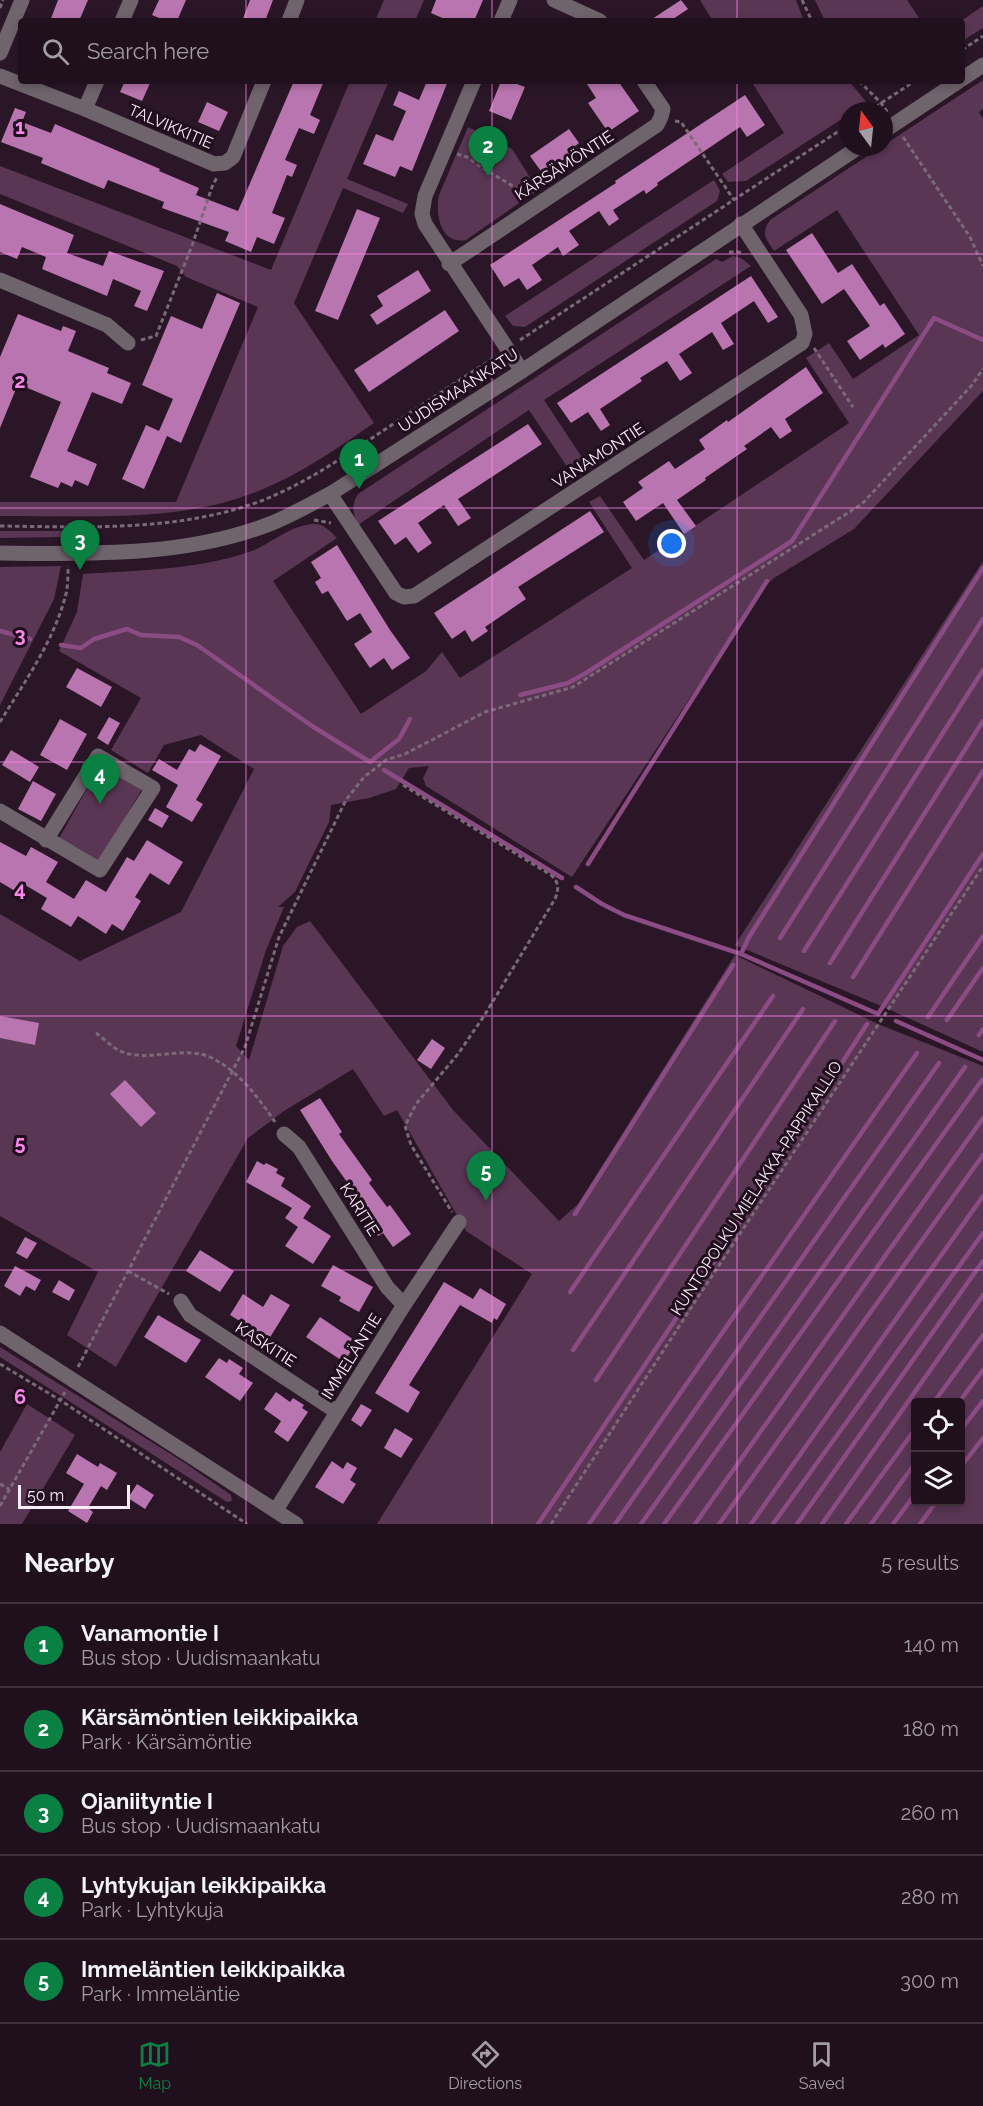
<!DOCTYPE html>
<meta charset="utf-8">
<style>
body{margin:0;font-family:Raleway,sans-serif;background:#281926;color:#f1f3f6}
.controls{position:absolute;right:18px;bottom:18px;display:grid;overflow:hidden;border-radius:6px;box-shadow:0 3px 9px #0003}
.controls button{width:54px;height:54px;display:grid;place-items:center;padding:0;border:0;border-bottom:2px solid #3d303b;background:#20101d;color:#f1f3f6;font:30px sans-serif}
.compass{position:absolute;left:839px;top:102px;width:54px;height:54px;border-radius:50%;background:#20101d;box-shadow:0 3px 9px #0003;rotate:345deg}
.scale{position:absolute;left:18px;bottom:15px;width:112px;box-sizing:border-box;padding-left:6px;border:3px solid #fbedf8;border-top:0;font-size:16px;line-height:21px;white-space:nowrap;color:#fbedf8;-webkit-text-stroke:4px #200d1e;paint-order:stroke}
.you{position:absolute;left:672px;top:544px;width:21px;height:21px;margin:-15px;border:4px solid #fff;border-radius:50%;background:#1a73e8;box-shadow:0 0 0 9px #1a73e833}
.badge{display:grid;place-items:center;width:39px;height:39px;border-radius:50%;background:#0b8043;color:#fff;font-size:20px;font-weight:700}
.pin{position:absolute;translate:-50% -50px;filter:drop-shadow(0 2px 3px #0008)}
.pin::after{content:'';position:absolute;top:32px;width:21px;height:18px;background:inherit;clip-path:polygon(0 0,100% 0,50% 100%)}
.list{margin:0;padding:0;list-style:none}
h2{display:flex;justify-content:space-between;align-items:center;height:78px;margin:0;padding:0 24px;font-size:26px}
h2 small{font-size:20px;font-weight:400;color:#a29da4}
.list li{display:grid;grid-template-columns:39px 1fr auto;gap:18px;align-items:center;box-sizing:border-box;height:84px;padding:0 24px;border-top:2px solid #3d303b}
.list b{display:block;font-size:22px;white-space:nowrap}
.list p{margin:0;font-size:20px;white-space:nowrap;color:#a29da4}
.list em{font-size:20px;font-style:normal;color:#a29da4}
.icon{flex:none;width:33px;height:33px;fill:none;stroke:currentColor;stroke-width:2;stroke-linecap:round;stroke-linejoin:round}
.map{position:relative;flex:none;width:983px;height:1524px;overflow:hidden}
.search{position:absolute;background:#20101d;box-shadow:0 3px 9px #0003;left:18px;right:18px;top:18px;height:66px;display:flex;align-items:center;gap:15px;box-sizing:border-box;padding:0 21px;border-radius:6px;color:#a29da4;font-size:22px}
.sheet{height:498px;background:#20101d}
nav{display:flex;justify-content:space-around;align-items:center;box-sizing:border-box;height:84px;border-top:2px solid #3d303b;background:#20101d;font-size:16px;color:#a29da4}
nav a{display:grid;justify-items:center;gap:3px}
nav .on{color:#0b8043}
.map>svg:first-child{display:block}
.green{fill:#5a3655;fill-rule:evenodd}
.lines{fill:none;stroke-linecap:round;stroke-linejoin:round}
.stream{stroke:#8b4b83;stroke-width:4.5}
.building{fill:#b975af}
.path{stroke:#7a6977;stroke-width:3;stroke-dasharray:4.5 3;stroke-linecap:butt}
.minor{stroke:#6f636c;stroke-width:15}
.tertiary{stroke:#6f636c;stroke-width:15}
.grid{fill:none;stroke:#f987e9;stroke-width:1.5;stroke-opacity:0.55}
.labels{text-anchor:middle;stroke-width:6;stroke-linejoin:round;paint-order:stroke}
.street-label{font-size:16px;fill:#fbedf8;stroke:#200d1e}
.grid-label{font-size:20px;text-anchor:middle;font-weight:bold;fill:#f987e9;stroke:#200d1e;stroke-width:6;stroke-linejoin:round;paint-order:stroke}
</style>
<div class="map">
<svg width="983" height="1524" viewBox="0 0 983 1524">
<rect width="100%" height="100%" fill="#2a1627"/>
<path class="green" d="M384,0H424L415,21H375Z
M700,0H796L804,21H713Z
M815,0H907L921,21H825Z
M983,6V28L962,41L961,21Z
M983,80V109L979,112L983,119V391L854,529L774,578L761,590L572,877L426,786L423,778L429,766L409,768L396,789L369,798L331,805L329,822L295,892L278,907H284L266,950L236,1046L249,1060L283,946L297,927L310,921L453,1110L559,1221L578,1204L735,955L878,1024L983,1066V1524H377L532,1274L466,1231L397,1110L384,1116L353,1069L284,1111L248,1138L116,1367L67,1335L98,1272L0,1216V914L80,961L181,912L254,769L201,735L164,745L148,773L111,750L141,698L59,651L77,612L83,574C139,570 199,570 252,551C272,543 292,524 315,524C324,524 331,532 337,538L273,581L361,714L426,671L442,652L460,678L632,568L589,502L600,496L644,560L849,423L806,358L829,343L853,379L919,335L837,210L774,251C765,237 761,234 770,220ZM916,1402H960V1502H916Z
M350,81H389L347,179L408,204L403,213L343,188L294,303L374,423C338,448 302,473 261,490C179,524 87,515 0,516V502H176L258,307L186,277L177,266L0,194V166L271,270Z
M751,81H849L867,103L854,111H848V115L746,181L728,182L722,174L784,133Z
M468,127L512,149L538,190L466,240C441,245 435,215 439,195Z
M714,180L720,191L717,201L525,327L513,326L505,316Z
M733,256L741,258L751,266L544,400L589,468L574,477L529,410L358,525C353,513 351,505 358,494L710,263L716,259L722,262Z
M0,531H62L65,532L61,537L0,538Z
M983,561V1052L886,1008L735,945Z
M61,566L54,599L0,705V567Z
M100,766L142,789L100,862L58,840Z
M0,1347L185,1463L231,1495L232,1501L227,1502L0,1357Z
M27,1404L75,1435L22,1524H0V1452Z"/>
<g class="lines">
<path class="stream" d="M0,631L30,639
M61,645L81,648L94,639L127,629L141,635L179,637L197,645L312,726L370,762L399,739L410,719
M520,695L568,683L586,673L792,541L934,318L983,340
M384,770L562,878
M588,864L767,581
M576,887L602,904L624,915L741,954L878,1014L983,854
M780,938L983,619
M804,951L983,670
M741,954L749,937L983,568
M830,963L983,721
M853,977L983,771
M928,1017L983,936
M947,1020L983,968
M896,1021L983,1060
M979,1035L983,1029
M575,1214L733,965
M570,1292L773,996
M573,1350L803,1009
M596,1380L835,1021
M934,1402L983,1335
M959,1402L983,1370
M960,1431L983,1401
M960,1468L983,1438
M538,1524L710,1268L867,1024
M589,1524L917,1053
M615,1524L939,1063
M641,1524L965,1067
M664,1524L982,1080
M695,1524L983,1118
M719,1524L983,1155
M751,1524L983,1196
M773,1524L983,1233
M797,1524L983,1261
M822,1524L983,1295
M846,1524L916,1428
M871,1524L916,1462
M893,1524L916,1493
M920,1524L936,1502"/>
</g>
<path class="building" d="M58,0H88L79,21H50Z
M159,0H186L177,21H166L152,15Z
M250,0H273L265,21H242Z
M436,0H483L474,21H449L431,13Z
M681,0L688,9L670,21H649Z
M125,81H151L142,101L120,92Z
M294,81H324L310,115L320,120L314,134L299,128L285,160L297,165L292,177L287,175L272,213L285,218L274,244L257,237L251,252L225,241L229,232L162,208L164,202L108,180L104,189L41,163L43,158L1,142L15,108L26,112L22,122L51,133L55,124L160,169L159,171L199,188L196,195L238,211Z
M427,81H448L412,171L400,166L395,177L363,164L376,134L393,141L406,111L393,105L399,91L419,100Z
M501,81H509L525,87L511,120L489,111Z
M585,81H618L639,111L608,132L588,103L596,98Z
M745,95L765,125L747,137L740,127L657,183L658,185L646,194L644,190L613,210L619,219L609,226L599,211L569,231L579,245L563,256L558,247L532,265L542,280L527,290L519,278L504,287L490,265L616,183L615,181Z
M207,102L228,112L219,131L198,122Z
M569,129L579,143L571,149L574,153L543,174L530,156Z
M0,204L74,235L67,253L103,266L109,251L164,271L147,311L134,306L141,291L113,279L107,296L42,269L46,257L22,247L17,259L0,252Z
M357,209L380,218L338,320L315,311Z
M812,233L838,273L852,264L880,306L884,303L905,334L885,348L883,344L860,360L847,341L870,326L844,289L822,304L786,250Z
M418,270L431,291L377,325L370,315L383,306L377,296Z
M751,276L778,317L768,323L754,301L721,323L734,344L723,350L712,332L679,354L692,373L680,381L667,361L640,378L642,381L600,409L610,425L601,431L588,412L571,423L557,403Z
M217,293L240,303L181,443L167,436L144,489L122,479L146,425L159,431L173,399L142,385L171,316L202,329Z
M445,310L459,331L369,392L354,370Z
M18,314L61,331L63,326L76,331L68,351L109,368L107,373L131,383L122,404L92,392L67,451L97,464L88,486L75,480L72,487L61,482L58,488L30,477L61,402L18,384L0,428V357Z
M806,367L823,393L785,419L792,431L780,439L771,427L744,446L747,449L705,478L706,480L677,500L696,526L684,534L663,503L636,521L623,502L643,488L638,482L669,461L675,469L705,449L699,440L727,420L728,422Z
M528,424L542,444L458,499L471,518L458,526L444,505L418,523L432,543L418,553L406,537L395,545L378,521Z
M590,511L604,532L518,587L526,599L485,627L488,631L472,642L465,630L452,639L434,613Z
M337,545L390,630L410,658L392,670L384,658L370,668L354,644L372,632L360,613L347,621L328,591L322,594L315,582L321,578L311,562Z
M77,668L112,687L101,707L66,687Z
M109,717L120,723L108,745L97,738Z
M60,719L87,734L67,770L40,755Z
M200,744L221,756L196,800L203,804L192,822L166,807L178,785L152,770L159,759L177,770L189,749L195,752Z
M11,750L39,767L30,782L2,765Z
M33,781L56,794L41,821L18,809Z
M155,808L169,816L162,828L148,820Z
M147,840L183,862L169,885L150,873L135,897L141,901L123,931L112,924L106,934L78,916L71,927L41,909L47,898L20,882L15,891L0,882V842L26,856L31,847L58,862L46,882L74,899L86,880L106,892L127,857L134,861Z
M0,1016L39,1023L35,1045L0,1038Z
M432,1039L445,1048L431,1069L417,1060Z
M125,1080L156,1113L141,1127L110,1094Z
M320,1098L342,1132L339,1134L372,1180L369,1183L387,1207L390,1205L411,1234L393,1247L383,1233L378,1236L371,1226L375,1224L366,1211L367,1210L332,1161L300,1110Z
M257,1161L264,1165L266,1163L278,1169L276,1173L285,1178L281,1186L311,1206L300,1223L303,1218L331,1236L313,1264L285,1246L298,1227L285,1218L292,1208L246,1182Z
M25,1237L37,1243L27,1259L16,1253Z
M200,1250L234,1271L220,1292L186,1271Z
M333,1265L373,1287L359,1312L339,1301L341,1297L321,1286Z
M15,1266L41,1280L35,1291L26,1286L20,1296L4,1286Z
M59,1280L75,1290L69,1301L52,1292Z
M444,1282L473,1299L480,1288L506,1304L497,1320L494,1318L492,1323L460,1305L409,1385L420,1392L408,1413L375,1393Z
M243,1294L263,1307L271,1294L290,1305L269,1339L230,1315Z
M158,1315L201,1340L186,1363L144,1337Z
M320,1317L357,1342L344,1362L306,1337Z
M219,1358L227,1363L229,1359L243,1368L239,1374L253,1383L240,1401L205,1377Z
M276,1392L290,1402L293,1398L304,1405L302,1408L308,1412L288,1442L274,1432L281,1421L264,1409Z
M361,1404L372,1410L361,1427L351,1420Z
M395,1428L413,1439L401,1458L384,1448Z
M77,1454L98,1467L100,1463L117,1473L107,1490L101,1486L88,1508L93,1512L87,1523L68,1511L84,1484L66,1473Z
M332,1461L343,1469L347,1462L357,1468L350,1480L356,1484L343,1504L315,1487Z
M137,1484L154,1495L145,1509L128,1498Z"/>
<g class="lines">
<path class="path" d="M802,0L812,21
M0,8L3,0
M962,50L983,36
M859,81L881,103L888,113
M869,111L915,81
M675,121L681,122L734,200
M903,137L970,237L983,266
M457,154L467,157L479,166L523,192L527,197
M729,252H739L743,254
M141,340L156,336L193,243L212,187L217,177
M520,340L848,125
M814,348L853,407
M314,520L331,523
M0,526C87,527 177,532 261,501C302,485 339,460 375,436C416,409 456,382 497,356
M0,722C25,681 54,641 66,594C68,585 68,575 68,566
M403,785L551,875C559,882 559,889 555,899L484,1016L458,1054L416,1104L405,1126L411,1145L452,1212
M96,1033C103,1038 111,1046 118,1050C145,1064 183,1045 210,1057C239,1071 258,1097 275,1122
M128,1271L169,1294
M0,1364L60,1400L247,1524
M78,1367L245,1047L279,937L346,800L364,777L386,760L405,754L485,712L573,687L862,504L972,385L983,369
M0,1484L9,1489
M0,1506L65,1392
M551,1524L700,1294L983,866"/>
<path class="minor" d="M554,0L600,21
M122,21L131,0
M289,21L297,0
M501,21L510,0
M0,53L22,0
M0,76L85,109L214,164L225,163L233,157L264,81
M474,81L425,196L422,214L425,224L522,371
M85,109L97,81
M449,264L657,125L661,117L663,109L644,81
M0,280L107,325L128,343
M330,494L396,593L404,597L414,596L802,343L805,334L801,315L741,224
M0,811L100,870L153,788L98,756L46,840
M284,1134L299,1147L387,1287L404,1305
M181,1301L190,1315L337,1412
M276,1510L404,1305L459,1222"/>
<path class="tertiary" d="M962,79L983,65
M884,131L959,81
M0,553C90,554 187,557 272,523C292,515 311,504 330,494L522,371L859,147
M0,1333L296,1524"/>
</g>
<path class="grid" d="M246,0V21M492,0V21M737,0V21M246,81V1524M492,81V1524M737,81V1524M0,254H983M0,508H983M0,762H983M0,1016H983M0,1270H983"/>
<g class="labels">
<g class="street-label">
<text transform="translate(171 126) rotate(23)" y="6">TALVIKKITIE</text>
<text transform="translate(564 165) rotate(-33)" y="6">KÄRSÄMÖNTIE</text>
<text transform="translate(458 390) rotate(-33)" y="6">UUDISMAANKATU</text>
<text transform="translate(598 455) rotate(-33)" y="6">VANAMONTIE</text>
<text transform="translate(756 1188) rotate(-57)" y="6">KUNTOPOLKU MIELAKKA-PAPPIKALLIO</text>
<text transform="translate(360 1209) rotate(58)" y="6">KARITIE</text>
<text transform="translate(266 1344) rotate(33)" y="6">KASKITIE</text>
<text transform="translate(351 1356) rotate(-58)" y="6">IMMELÄNTIE</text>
</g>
</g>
<g class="grid-label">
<text x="20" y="134">1</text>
<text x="20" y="388">2</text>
<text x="20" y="642">3</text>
<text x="20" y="896">4</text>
<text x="20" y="1150">5</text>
<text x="20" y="1404">6</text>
</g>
</svg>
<div class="controls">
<button><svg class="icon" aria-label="locate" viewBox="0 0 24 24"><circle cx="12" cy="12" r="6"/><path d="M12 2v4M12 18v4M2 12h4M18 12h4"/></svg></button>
<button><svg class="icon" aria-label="layers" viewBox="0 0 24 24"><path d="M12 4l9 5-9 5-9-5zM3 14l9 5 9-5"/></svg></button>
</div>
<svg class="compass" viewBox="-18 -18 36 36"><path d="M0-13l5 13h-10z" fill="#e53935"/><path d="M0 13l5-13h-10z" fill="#a29da4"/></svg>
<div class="scale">50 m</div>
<div class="you"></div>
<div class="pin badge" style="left:359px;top:489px">1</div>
<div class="pin badge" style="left:488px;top:176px">2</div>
<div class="pin badge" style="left:80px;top:570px">3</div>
<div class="pin badge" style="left:100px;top:804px">4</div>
<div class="pin badge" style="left:486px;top:1201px">5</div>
<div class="search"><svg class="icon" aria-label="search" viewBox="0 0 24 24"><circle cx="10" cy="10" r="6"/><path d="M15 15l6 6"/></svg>Search here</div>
</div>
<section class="sheet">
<h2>Nearby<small>5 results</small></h2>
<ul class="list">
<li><span class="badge">1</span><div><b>Vanamontie I</b><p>Bus stop · Uudismaankatu</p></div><em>140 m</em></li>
<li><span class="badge">2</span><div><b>Kärsämöntien leikkipaikka</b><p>Park · Kärsämöntie</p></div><em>180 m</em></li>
<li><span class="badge">3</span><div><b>Ojaniityntie I</b><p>Bus stop · Uudismaankatu</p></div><em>260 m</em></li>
<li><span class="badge">4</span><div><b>Lyhtykujan leikkipaikka</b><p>Park · Lyhtykuja</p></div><em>280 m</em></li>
<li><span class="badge">5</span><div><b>Immeläntien leikkipaikka</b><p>Park · Immeläntie</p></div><em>300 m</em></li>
</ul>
</section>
<nav>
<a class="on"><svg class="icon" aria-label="map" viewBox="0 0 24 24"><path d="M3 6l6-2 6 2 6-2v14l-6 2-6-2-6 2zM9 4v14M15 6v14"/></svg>Map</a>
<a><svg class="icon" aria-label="directions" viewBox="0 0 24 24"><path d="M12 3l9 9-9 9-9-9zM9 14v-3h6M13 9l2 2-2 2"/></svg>Directions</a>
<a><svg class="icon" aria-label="saved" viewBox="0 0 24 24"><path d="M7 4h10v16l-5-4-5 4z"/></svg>Saved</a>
</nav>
